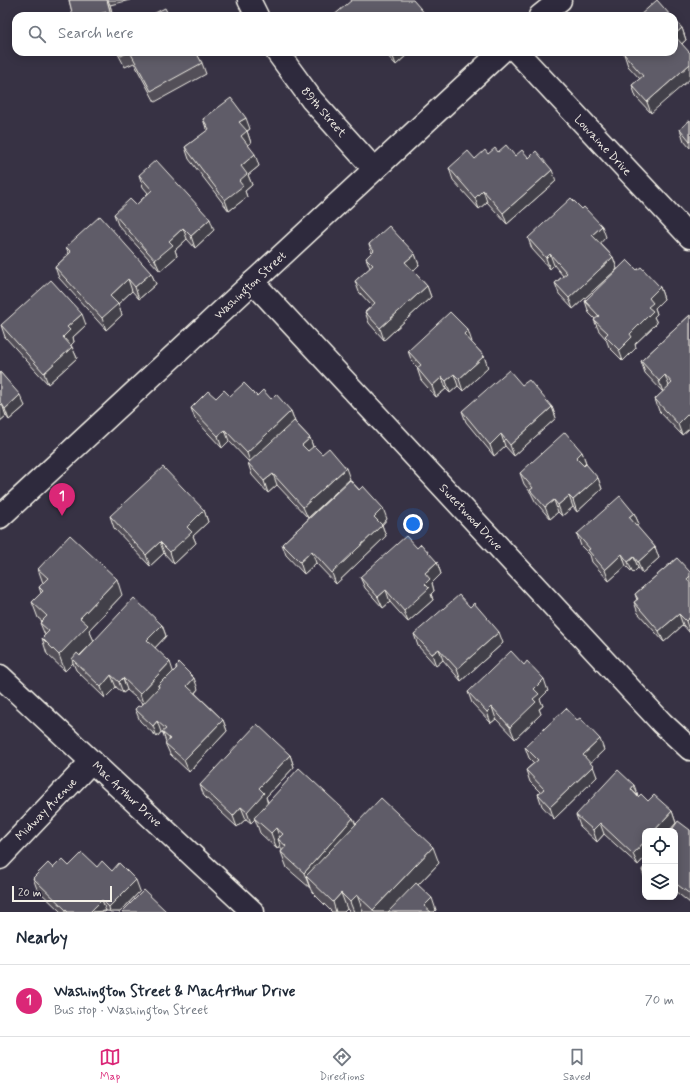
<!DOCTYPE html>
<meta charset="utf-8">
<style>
body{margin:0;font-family:Mynerve,sans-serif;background:#f6f6f7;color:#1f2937}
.controls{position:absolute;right:12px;bottom:12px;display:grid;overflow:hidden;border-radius:8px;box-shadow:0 2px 10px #0003}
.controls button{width:36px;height:36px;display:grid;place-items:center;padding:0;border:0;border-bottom:1px solid #e0e1e3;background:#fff;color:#1f2937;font:20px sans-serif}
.scale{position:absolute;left:12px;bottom:10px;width:100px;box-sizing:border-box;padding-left:4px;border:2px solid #f4f1e8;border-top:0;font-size:11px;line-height:14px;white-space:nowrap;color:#f4f1e8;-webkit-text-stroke:3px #2f2a3d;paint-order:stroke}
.you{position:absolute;left:413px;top:524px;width:14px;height:14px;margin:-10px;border:3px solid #fff;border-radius:50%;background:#1a73e8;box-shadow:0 0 0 6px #1a73e833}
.badge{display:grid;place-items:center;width:26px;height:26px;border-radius:50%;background:#db2777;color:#fff;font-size:13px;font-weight:700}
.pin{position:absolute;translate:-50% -33px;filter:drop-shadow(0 1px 2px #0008)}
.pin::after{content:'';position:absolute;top:21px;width:14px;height:12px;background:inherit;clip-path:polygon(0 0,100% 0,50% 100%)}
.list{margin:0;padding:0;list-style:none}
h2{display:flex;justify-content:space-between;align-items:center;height:52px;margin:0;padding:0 16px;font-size:17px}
h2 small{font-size:13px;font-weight:400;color:#747a83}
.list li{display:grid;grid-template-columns:26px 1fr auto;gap:12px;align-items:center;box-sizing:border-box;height:72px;padding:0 16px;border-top:1px solid #e0e1e3}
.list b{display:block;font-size:15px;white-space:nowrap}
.list p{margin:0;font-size:13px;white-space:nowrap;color:#747a83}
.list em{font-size:13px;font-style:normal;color:#747a83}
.icon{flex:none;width:22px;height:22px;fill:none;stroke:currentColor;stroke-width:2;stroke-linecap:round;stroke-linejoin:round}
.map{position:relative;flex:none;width:690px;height:912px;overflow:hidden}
.search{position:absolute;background:#fff;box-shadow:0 2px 10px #0003;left:12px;right:12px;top:12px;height:44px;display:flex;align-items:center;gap:10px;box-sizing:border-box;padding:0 14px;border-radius:12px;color:#747a83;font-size:15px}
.sheet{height:124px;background:#fff}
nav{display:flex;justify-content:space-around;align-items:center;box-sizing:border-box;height:56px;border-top:1px solid #e0e1e3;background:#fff;font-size:11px;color:#747a83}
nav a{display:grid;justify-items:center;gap:2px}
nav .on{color:#db2777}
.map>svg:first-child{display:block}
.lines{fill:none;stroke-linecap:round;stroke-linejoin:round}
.minor-casing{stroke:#f4f1e8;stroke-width:25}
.tertiary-casing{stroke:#f4f1e8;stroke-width:25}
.minor{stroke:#2f2a3d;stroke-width:22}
.tertiary{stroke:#2f2a3d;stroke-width:22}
.wall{fill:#524f59;stroke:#f4f1e8}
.shaded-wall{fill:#424048;stroke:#f4f1e8}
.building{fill:#5f5c67;stroke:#f4f1e8}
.labels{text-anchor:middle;stroke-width:3;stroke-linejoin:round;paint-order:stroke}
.street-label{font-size:12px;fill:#f4f1e8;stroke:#2f2a3d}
</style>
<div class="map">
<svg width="690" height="912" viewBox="0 0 690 912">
<rect width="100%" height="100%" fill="#373244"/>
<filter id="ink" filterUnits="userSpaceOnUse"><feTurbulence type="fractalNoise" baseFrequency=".025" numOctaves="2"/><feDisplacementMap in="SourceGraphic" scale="8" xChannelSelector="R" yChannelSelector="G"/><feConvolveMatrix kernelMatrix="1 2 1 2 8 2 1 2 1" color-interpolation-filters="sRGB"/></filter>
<g filter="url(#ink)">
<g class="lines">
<g class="minor-casing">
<path id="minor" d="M249,0L257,16
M277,52L312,100L374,169
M517,52L690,237
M253,282L662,723L690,749
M0,676L253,912
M0,858L92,761"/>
</g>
<g class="tertiary-casing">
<path id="tertiary" d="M540,16L560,0
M0,517L501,52"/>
</g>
<use href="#minor" class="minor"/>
<use href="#tertiary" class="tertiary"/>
</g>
<path class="wall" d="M69,0H130L110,5L113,16H73Z
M682,28L686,40L682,44L651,113L636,97L632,85L640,79L628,66L624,54Z
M117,52H196L202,63L206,74L155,102L134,63L125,67Z
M384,52H410L396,65Z
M203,119L250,129L247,131L251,143L248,145L259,166L248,175L252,185L245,191L247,197L229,211L189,159L185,147L207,131Z
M690,120V148L684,141L680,129Z
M498,152L529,158L556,181L507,224L487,202L479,209L453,180L449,168L488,154Z
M139,175L214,230L195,248L187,239L175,250L177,256L160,271L118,225L114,214L136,205L148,193L143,187Z
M606,237L600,243L613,257L617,269L573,309L559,294L555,283L563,276L554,265L550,269L532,249L528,238Z
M369,244L415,254L419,265L413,271L427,286L431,297L384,340L369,323L365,312L372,306L359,292L355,281L370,268L366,258L372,253Z
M66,247L151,273L156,284L139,299L132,291L118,304L122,315L106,330L59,278L55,267L69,254Z
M637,270L660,287L664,299L655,308L657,314L654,317L657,323L635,344L636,348L623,361L609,347L606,339L599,331L594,320L595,319L589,313L585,301Z
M690,315V428L682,435L659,411L655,399L663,392L645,373L641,361Z
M1,325H86L73,337L74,342L71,345L77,358L48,384L5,337Z
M471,342L484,356L488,368L463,391L458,386L450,393L446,389L436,397L421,380L417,368H418L412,362L408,351L472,342Z
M0,372L25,406L9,420L6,416L0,421Z
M522,385L552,407L556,418L514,456L505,446L494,456L466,422L462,411Z
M257,396L271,399L291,411L295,422L310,438L313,447L350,479V480L387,519L382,525L386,536L336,584L316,563L304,574L286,555L282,544L340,489L308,518L277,485L268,493L252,475L248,463L249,462L229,441L222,448L195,419L191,408L216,398Z
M582,452L586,463L583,466L598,478L602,489L577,512L573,507L562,516L558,512L550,519L535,501L531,493L524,484L520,473Z
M204,510L208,522L193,536L196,543L174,564L164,553L150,566L114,528L110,516Z
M634,513L639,524L636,526L655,547L659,558L642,573L638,568L633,573L626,566L609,581L592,562L590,555L581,546L577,534Z
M417,548L437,562L441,574L432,583L434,591L431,594L433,600L408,622L390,602L383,608L365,588L360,577Z
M677,558L690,633L683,625L664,642L638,613L634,602L637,600L635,594Z
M38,569L122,595L89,630L94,641L162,625L166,636L155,648L173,672L176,669V666L198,689L195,693L223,720L227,731L189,772L170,754L165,743L166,742L163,733L161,732L157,737L140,721L135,709L140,707L143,704L127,690L123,693L116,687L105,698L76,670L73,663L65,671L47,654L42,638L45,635L40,623L42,621L38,618L32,602L41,593L39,587L43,583Z
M470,607L503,643L461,681L443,660L436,666L418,646L414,634Z
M548,691L540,699L543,706L539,709L541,714L515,739L496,719L491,723L472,703L468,692Z
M525,747L604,750L590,763L597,777L554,819L542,806L538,794L540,792L530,782L526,770L534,763L529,758Z
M290,755L294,767L266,797L268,802L353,818L356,824L439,863L418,885L436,910L434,912H364L363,911L362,912H350L347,909L344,912H332L312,892L310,888L287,868L281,852L282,850L280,845L277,849L260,833L255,819L251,823L246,819L237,827L204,796L200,785Z
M638,797L672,811L676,823L669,831H645V857L638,865L604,834L597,842L580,826L576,815Z
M690,830V903L675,891V831Z
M69,866L97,867L112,871L140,891L120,912L106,911L105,912H61L37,889L33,878Z
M645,866V879L642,870Z"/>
<path class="shaded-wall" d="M107,0H108L110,5L113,16H111L110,11Z
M682,28L686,40L678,47L674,35Z
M394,52H410L396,65L392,54Z
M690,64V79L651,113L647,102Z
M246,118L250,129L247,131L251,143L245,147L241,136L239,122Z
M255,154L259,166L248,175L252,185L245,191L247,197L229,211L225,200L239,181L241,166Z
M552,170L556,181L507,224L503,213Z
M483,190L487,202L479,209L475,198Z
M210,219L214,230L195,248L191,236Z
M602,226L606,237L597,247L592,235Z
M183,228L187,239L175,250L177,256L160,271L155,260L169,241Z
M415,254L419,265L410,274L405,262Z
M550,254L554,265L550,269L546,258Z
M613,257L617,269L573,309L569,298Z
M151,273L156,284L139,299L135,287Z
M128,279L132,291L118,304L122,315L106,330L102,318L110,296Z
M427,286L431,297L384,340L380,328Z
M660,287L664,299L655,308L657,314L654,317L657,323L635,344L636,348L623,361L619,350L648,307L649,298Z
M82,314L86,325L73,337L74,342L68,348L63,337L67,327Z
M468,330L472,342L468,345L464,334Z
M72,347L77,358L48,384L44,373Z
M484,356L488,368L463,391L459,379Z
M454,374L458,386L450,393L446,381Z
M665,375L669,386L663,392L659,381Z
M442,377L446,389L436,397L432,386Z
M20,395L25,406L9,420L5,409Z
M2,404L6,416L0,421V406Z
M552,407L556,418L514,456L510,445Z
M291,411L295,422L251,464L247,453Z
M690,412V428L682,435L678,424Z
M225,430L229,441L222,448L218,436Z
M501,434L505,446L494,456L490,445Z
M310,438L314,450L307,456L302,445Z
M582,452L586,463L580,469L576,458Z
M346,468L350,479L308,518L303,507Z
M273,474L277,485L268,493L264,481Z
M598,478L602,489L577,512L573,500Z
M569,496L573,507L562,516L558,505Z
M554,500L558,512L550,519L545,507Z
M383,508L387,519L379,528L374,517Z
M204,510L208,522L193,536L196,543L174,564L170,552L187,527Z
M634,513L639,524L633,529L629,517Z
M382,525L386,536L336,584L332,573Z
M160,542L164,553L150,566L146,555Z
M655,547L659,558L642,573L638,562Z
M312,551L316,563L304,574L300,562Z
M622,554L626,566L609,581L605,570Z
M634,557L638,568L633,573L628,562Z
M437,562L441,574L432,583L434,591L431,594L433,600L408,622L404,611L425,584V573Z
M690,576V588L687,579Z
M117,579L122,595L89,630L94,641L74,661L72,659L73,663L65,671L59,655L80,618Z
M386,590L390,602L383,608L378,597Z
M679,614L683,625L664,642L659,631Z
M690,617V633L686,621Z
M162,625L166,636L151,652L147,640Z
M499,632L503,643L461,681L457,669Z
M439,649L443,660L436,666L432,654Z
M170,662L174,674L159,687L158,685L159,690L144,706L140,694Z
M111,675L116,687L105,698L101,687Z
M123,678L127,690L123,693L119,682Z
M194,678L198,689L191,697L187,686Z
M544,679L548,691L540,699L543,706L539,709L541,714L515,739L510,727L533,699L534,689Z
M492,707L496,719L491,723L487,712Z
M223,720L227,731L189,772L184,760Z
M157,721L161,732L157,737L153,726Z
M600,739L604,750L587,766L583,755Z
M290,755L294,767L266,797L268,805L254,818L255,819L251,823L247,812L259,788Z
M593,766L597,777L554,819L550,807Z
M634,785L638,796L631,789Z
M241,807L246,819L237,827L233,816Z
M672,811L676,823L669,831H654Z
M353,818L359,833L306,876L310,888L304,873Z
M600,823L604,834L597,842L593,830Z
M276,828L281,841L278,839L280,845L277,849L271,833Z
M645,841V857L638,865L633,854Z
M433,847L439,863L392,912H374L373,910Z
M136,880L140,891L120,912H110L109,907Z
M341,893L347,909L344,912H336L333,902Z
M357,895L363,911L362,912H354L350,902Z
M432,898L436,910L434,912H427L424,906Z
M102,900L106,911L90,912Z"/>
<path class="building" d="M69,0H107L110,11L91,16H73Z
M352,0H413L427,16H333Z
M657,0L671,16H639Z
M165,8L169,16H149Z
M674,19L682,28L674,35L690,53V64L647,102L632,85L643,76L624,54L626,52H674Z
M119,52H129L121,56Z
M130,52H196L202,63L151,91Z
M231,98L246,118L239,122L247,131L241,136L255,154L241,166L247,174L239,181L243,186L225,200L185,147L209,129L203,119Z
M690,120V141L680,129Z
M506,145L515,156L522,150L529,158L536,151L552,170L503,213L483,190L475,198L449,168L468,151L475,159L485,150L488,154L495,148L498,152Z
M156,160L210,219L191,236L183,228L169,241L173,245L155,260L114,214L130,199L136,205L152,190L139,175Z
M571,198L582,209L584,207L602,226L592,235L613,257L569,298L555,283L567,273L550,254L546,258L528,238Z
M100,216L151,273L135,287L128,279L110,296L118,304L102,318L55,267L71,252L66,247Z
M389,226L415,254L405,262L427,286L380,328L365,312L375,303L355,281L373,265L366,258L374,250L369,244Z
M627,260L637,270L641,267L660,287L649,298L653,303L648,307L653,311L630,334L632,337L619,350L605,336L608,333L594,320L599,316L585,301Z
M51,280L82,314L67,327L70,330L63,337L72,347L44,373L1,325Z
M450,312L468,330L464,334L484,356L459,379L454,374L446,381L442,377L432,386L417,368L421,365L408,351Z
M690,315V412L678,424L655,399L672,383L665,375L659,381L641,361Z
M509,370L522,385L529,380L552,407L510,445L501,434L490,445L462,411Z
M0,372L20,395L5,409L2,404L0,406Z
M244,383L257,396L263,390L271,399L276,394L291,411L247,453L225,430L218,436L191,408L208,391L216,398L224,390L230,396Z
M294,421L310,438L302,445L308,451L314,446L322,454L329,448L346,468L303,507L273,474L264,481L248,463Z
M565,432L582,452L576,458L584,466L586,464L598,478L573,500L569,496L558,505L554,500L545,507L530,490L533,488L520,473Z
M163,467L204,510L187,527L192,532L170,552L160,542L146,555L110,516Z
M350,480L359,490L363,486L383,508L374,517L382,525L332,573L312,551L300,562L282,544Z
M620,496L634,513L629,517L655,547L638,562L634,557L628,562L622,554L605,570L588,550L590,549L577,534Z
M70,535L117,579L80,618L88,625L59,655L42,638L49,631L40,623L47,616L32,602L43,591L39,587L48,578L38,569Z
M406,536L417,548L421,544L437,562L425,573L430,579L425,584L429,588L404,611L386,590L378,597L360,577Z
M677,558L690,572V576L687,579L690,583V617L686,621L679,614L659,631L634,602L638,599L635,594Z
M459,595L470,607L474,603L499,632L457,669L439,649L432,654L414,634Z
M134,598L162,625L147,640L170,662L140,694L123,678L119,682L111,675L101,687L72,659L77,653L80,656Z
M511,651L524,665L527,661L544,679L534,689L539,694L533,699L536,702L510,727L492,707L487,712L468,692Z
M179,663L194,678L187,686L223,720L184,760L165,743L170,739L162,732L166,729L157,721L153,726L135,709L138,706L140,707L159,687L158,685L165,678L166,679L177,668L176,666Z
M566,708L577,720L580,718L600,739L583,755L593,766L550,807L538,794L544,789L526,770L538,760L525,747Z
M257,724L290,755L259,788L264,793L247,812L241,807L233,816L200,785Z
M299,768L353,818L304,873L281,852L286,846L278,839L283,834L276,828L271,833L254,818Z
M618,770L634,785L631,789L638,797L641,794L648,801L654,795L672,811L654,831H645V841L633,854L600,823L593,830L576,815Z
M381,798L433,847L373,910L357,895L350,902L341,893L333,902L306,876Z
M678,821L690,830V894L675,883V831H671Z
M82,853L97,867L102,861L112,871L119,863L136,880L109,907L102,900L90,912H68L33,878L48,863L53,868L62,859L69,866Z
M645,866V873L642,870Z
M416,883L432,898L424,906L431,912H388Z
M144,890L167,912H122Z"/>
</g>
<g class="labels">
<g class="street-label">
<text transform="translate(324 112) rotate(49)" y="4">89th Street</text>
<text transform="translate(603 145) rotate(47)" y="4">Louvaine Drive</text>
<text transform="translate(250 285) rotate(-43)" y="4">Washington Street</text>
<text transform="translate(471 517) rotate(47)" y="4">Sweetwood Drive</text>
<text transform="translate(127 794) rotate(43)" y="4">Mac Arthur Drive</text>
<text transform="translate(46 809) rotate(-46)" y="4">Midway Avenue</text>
</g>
</g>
</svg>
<div class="controls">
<button><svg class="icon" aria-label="locate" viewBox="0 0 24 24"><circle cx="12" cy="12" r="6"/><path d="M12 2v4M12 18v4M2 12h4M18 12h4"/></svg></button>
<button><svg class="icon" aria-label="layers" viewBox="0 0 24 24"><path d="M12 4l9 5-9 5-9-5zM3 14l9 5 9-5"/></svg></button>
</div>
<div class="scale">20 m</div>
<div class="you"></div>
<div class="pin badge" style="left:62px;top:516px">1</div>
<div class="search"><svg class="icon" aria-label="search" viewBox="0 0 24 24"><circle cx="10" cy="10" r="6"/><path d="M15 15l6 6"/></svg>Search here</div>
</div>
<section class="sheet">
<h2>Nearby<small></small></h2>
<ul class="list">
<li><span class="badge">1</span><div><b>Washington Street &amp; MacArthur Drive</b><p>Bus stop · Washington Street</p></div><em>70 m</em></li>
</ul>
</section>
<nav>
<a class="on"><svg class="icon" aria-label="map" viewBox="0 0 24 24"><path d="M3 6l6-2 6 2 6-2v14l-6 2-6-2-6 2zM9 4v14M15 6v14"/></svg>Map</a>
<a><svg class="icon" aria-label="directions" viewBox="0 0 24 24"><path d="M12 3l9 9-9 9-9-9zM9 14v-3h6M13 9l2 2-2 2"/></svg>Directions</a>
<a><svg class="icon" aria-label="saved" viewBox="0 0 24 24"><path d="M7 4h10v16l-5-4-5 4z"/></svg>Saved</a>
</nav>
